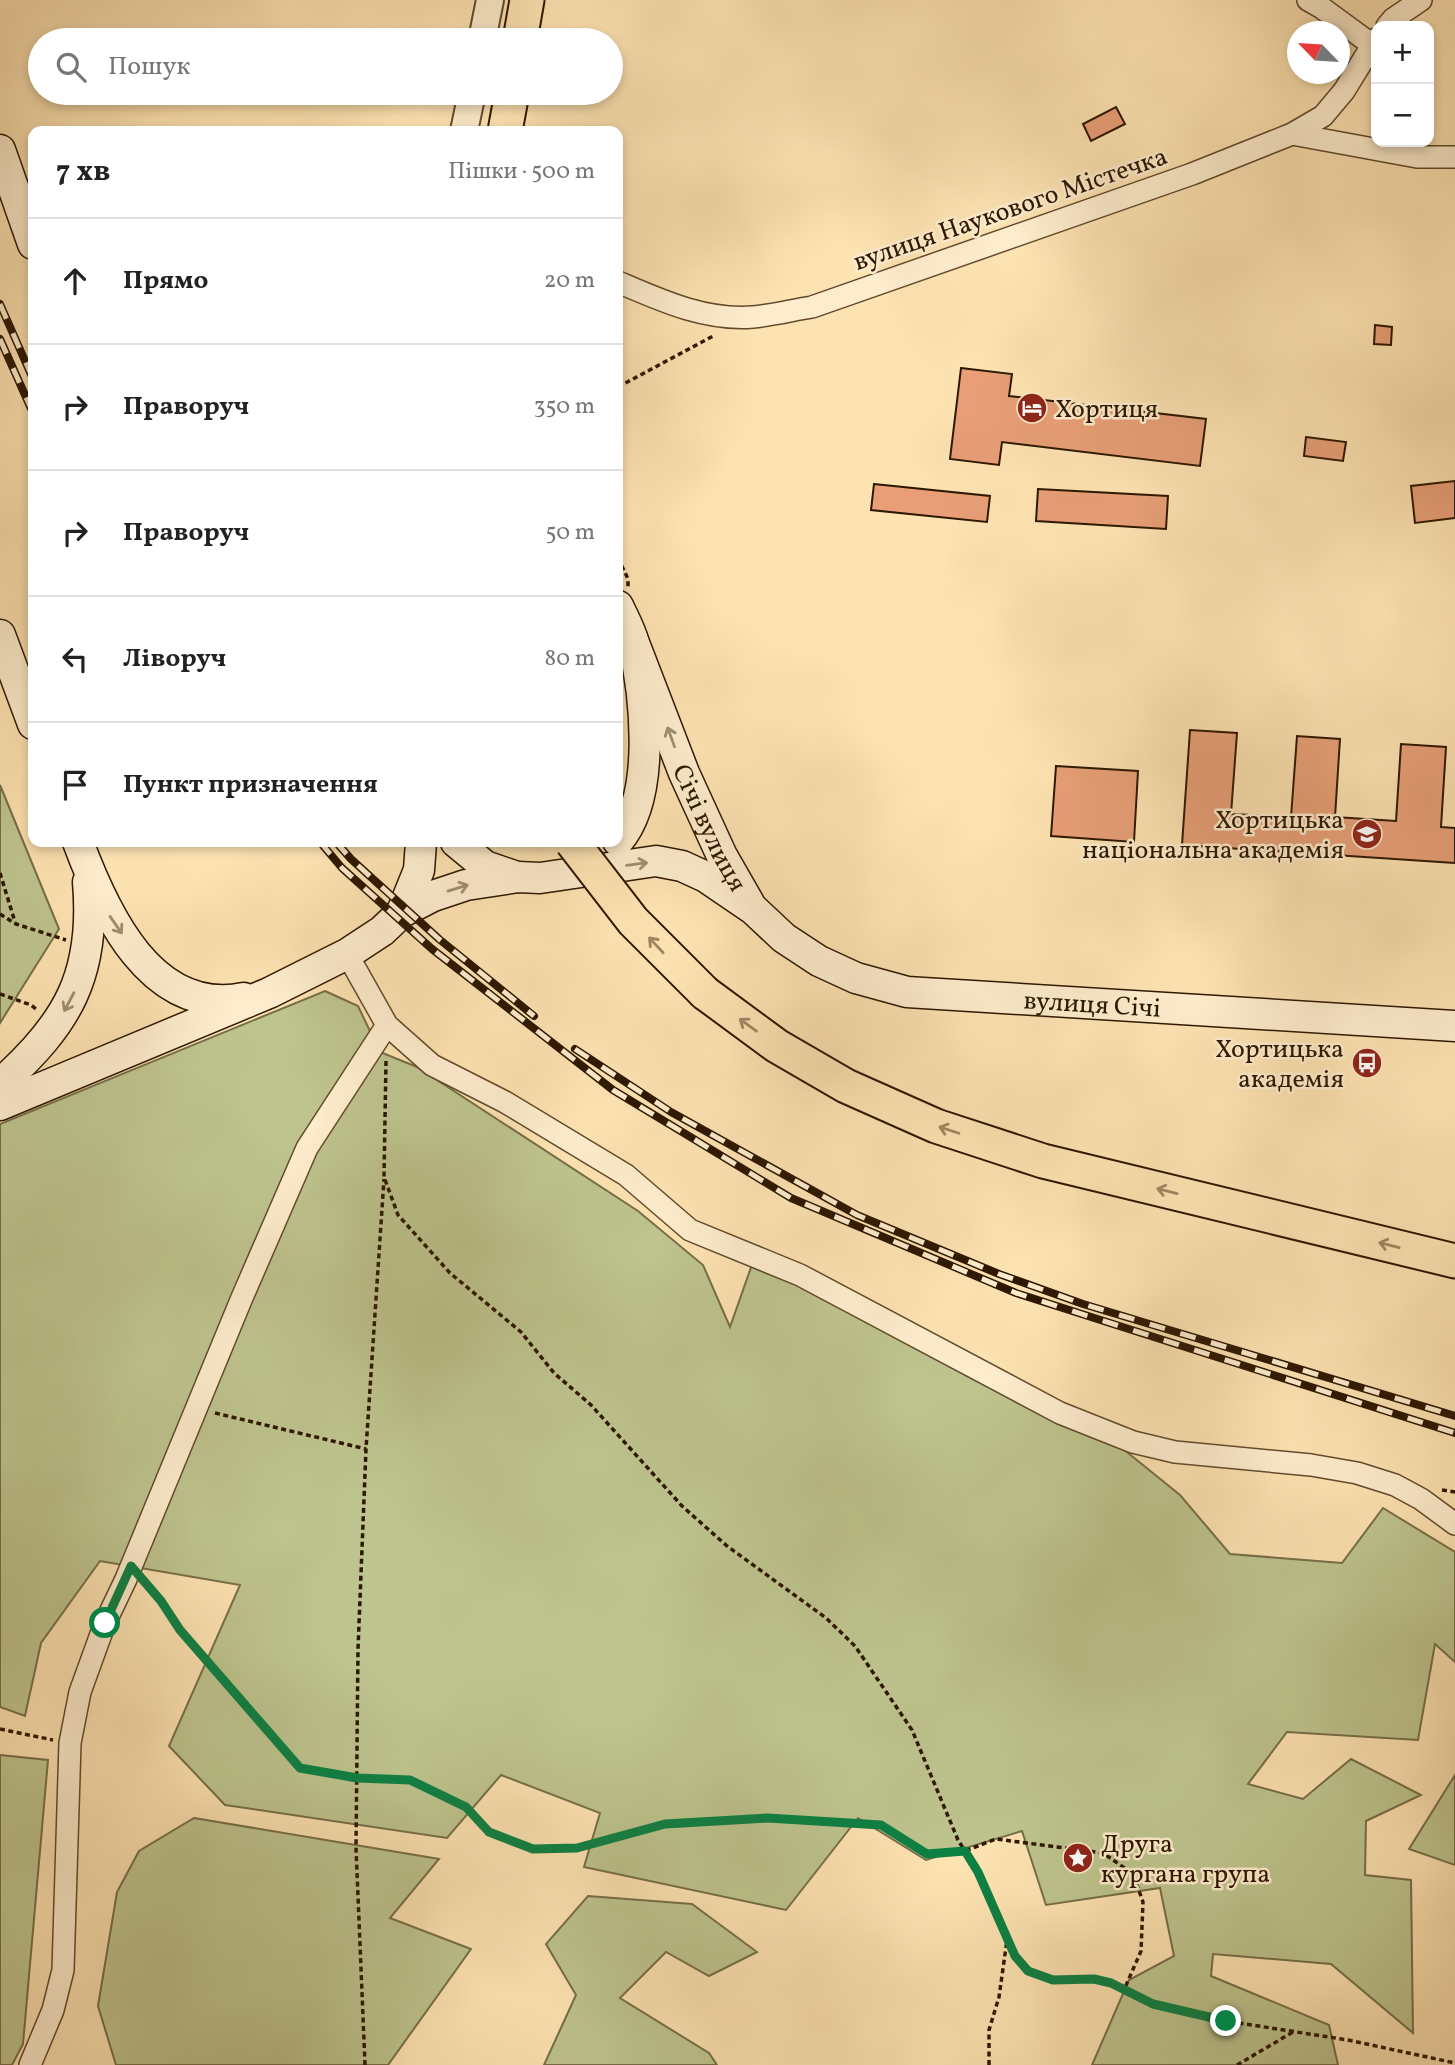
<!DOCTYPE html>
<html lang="uk">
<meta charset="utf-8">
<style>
body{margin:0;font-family:Vollkorn,serif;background:#f6f6f6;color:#222}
.controls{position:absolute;right:21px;top:21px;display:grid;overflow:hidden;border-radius:14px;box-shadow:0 4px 10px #0003}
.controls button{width:63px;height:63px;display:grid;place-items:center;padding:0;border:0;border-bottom:2px solid #e0e0e0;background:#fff;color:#222;font:35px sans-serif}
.compass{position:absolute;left:1287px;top:21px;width:63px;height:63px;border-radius:50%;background:#fff;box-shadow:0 4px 10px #0003;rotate:295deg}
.stop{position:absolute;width:21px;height:21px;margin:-16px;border:5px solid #0b8043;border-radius:50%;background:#fff}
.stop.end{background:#0b8043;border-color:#fff;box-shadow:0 2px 7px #0008}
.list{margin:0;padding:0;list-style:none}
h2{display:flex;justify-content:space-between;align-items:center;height:91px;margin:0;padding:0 28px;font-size:30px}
h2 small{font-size:23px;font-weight:400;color:#767676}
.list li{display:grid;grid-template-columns:46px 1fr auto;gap:21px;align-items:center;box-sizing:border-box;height:126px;padding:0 28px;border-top:2px solid #e0e0e0}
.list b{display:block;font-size:26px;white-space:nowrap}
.list em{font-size:23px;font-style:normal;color:#767676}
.icon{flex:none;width:38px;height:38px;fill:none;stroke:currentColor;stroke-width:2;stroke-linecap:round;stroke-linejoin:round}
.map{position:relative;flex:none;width:1455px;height:2065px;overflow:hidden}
.search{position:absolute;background:#fff;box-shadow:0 4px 10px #0003;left:28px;top:28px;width:595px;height:77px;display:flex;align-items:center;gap:18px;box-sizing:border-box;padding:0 24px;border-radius:38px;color:#767676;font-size:26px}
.panel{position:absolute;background:#fff;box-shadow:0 4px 10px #0003;left:28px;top:126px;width:595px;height:721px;border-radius:14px}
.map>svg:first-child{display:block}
.green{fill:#bec48e;stroke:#766e47;stroke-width:2}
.building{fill:#e89f77;stroke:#2d1700;stroke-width:2}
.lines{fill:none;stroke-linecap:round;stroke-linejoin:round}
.minor-casing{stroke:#614a2c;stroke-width:24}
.tertiary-casing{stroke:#614a2c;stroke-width:30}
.secondary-casing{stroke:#2d1700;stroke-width:33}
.primary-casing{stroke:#2d1700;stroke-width:37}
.path{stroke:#2d1700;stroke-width:3.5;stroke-dasharray:5 3.5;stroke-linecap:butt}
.minor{stroke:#feedcd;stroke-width:21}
.tertiary{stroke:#feedcd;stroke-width:26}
.secondary{stroke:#feedcd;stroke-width:30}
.primary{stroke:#fee3b2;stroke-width:33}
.rail-casing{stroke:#2d1700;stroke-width:8}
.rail{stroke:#feedcd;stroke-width:5;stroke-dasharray:16;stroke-linecap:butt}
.primary-bridge-casing{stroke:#2d1700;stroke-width:37;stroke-linecap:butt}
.primary-bridge{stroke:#fee3b2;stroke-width:33}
.oneway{stroke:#a08d71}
.oneway2{stroke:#a08762}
.route{stroke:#0b8043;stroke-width:9}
.labels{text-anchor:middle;stroke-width:5;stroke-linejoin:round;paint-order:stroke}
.street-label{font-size:26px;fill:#2d1700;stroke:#feedcd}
.poi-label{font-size:26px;fill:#2d1700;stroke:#feedcd;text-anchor:start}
</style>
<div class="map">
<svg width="1455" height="2065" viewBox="0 0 1455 2065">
<rect width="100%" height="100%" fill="#fee3b2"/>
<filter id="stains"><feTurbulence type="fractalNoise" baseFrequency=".00286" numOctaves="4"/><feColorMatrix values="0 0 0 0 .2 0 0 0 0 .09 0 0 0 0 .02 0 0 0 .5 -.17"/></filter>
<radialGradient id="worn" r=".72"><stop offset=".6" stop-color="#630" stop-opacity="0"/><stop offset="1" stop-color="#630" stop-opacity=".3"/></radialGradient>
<path class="green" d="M0,785L59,929L0,1023Z
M325,991L358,1006L380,1052L417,1067L638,1211L703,1265L730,1327L755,1256L1096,1427L1180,1495L1230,1554L1342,1563L1383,1508L1455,1552V1662L1435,1644L1418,1740L1287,1732L1248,1784L1303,1799L1351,1759L1421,1795L1366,1821L1365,1875L1411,1880L1413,2033L1331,1964L1213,1954L1211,1976L1329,2025L1338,2065H1092L1129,1980L1174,1956L1160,1888L1046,1905L1022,1831L926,1860L858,1818L786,1910L584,1867L600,1813L501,1775L447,1838L225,1805L169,1746L240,1585L100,1561L41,1643L25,1716L0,1707V1124Z
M0,1755L48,1760L23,2044L12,2065H0Z
M1455,1775V1865L1409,1849Z
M194,1818L439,1859L390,1918L471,1949L388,2065H116L98,2006L117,1892L139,1851Z
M588,1896L692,1904L757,1952L709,1976L666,1952L620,1998L709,2053L717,2065H544L576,1995L546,1944Z"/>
<path class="building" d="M1116,107L1125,124L1091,141L1083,124Z
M1375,325L1392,327L1391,345L1374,344Z
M961,368L1012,374L1009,396L1206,419L1200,466L1002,442L999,465L950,459Z
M1306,437L1346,442L1343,461L1304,456Z
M1455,481V518L1415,523L1411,486Z
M874,484L990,496L987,522L871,510Z
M1038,489L1168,496L1166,529L1036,521Z
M1190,730L1237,733L1231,814L1291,817L1297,736L1340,739L1335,817L1396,821L1401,744L1446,747L1441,827L1455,828V863L1182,845Z
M1056,766L1138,771L1134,842L1051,836Z"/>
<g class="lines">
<g class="minor-casing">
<path id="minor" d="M1308,0L1322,8L1371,44
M1387,26L1393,19L1421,0
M1292,134L1417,157H1455
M618,282C660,300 705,321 753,317C773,315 793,310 812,307L1192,174L1292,134L1323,116L1344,91L1376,39
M347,954L387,1025L432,1065L505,1102L626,1175L690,1230L800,1275L1060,1413L1133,1442L1175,1452L1311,1465L1357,1473L1395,1485L1421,1499L1455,1524
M30,2065L53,2010L63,1970L70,1743L80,1692L105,1623L126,1579L241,1300L307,1148L387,1025"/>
</g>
<g class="tertiary-casing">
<path id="tertiary" d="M482,40L490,0
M464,131L472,93"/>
</g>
<g class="secondary-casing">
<g id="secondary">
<path d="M0,150L33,244"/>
<path d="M618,606C623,617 630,629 633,641C645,695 657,796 618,841"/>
<path d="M0,635L33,724"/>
<path id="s1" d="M632,638L684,773L722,856L749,903"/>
<path d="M78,842C104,912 151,1017 244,998"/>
<path d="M456,842L485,866L517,877"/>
<path d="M402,912L419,870L421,842"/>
<path d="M0,1084C68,1024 96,974 88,882"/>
<path id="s2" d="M0,1105L269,993L347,954L382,931L402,912L433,896L466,885L518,877L540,878L656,861L682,866L706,877L753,909L784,938L819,961L856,978L907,992L1455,1026"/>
</g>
</g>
<g class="primary-casing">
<path id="primary" d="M520,40L527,0
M505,131L512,93
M705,993L777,1046L846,1086L936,1126L1043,1161L1455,1261"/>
</g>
<path class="path" d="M618,387L715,335
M618,558L628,579V587
M0,873L15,922
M0,914L16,924L66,940
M0,994L31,1005L36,1009
M386,1061L384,1177L398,1215L450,1273L521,1332L554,1373L591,1405L682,1506L727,1546L826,1618L855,1646L912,1730L958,1840L978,1872L1015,1956L1028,1971L1053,1980L1094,1979L1111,1983L1152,2004L1226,2021L1348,2040L1455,2063
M215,1413L366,1449
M1442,1490L1455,1492
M144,1581L161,1601L180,1630L300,1768L357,1778L410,1780L466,1807L489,1832L533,1849L577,1848L665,1824L768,1818L881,1824L927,1854L965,1851L996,1839L1103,1853L1133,1874L1143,1902L1141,1951L1124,1990
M0,1729L53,1740
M365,2065L356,1848L358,1649L366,1449L384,1179
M989,2065V2030L999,1997L1007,1940
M1237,2065L1293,2032"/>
<use href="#minor" class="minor"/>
<use href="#tertiary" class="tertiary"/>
<use href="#secondary" class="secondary"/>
<use href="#primary" class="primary"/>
<g class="rail-casing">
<path id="rail" d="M0,304L33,379
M0,339L33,413
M320,842L342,868L432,949L613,1090L791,1198L1016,1293L1455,1433
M336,842L351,859L439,939L534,1016
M575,1049L671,1112L857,1215L999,1274L1083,1304L1455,1416"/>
</g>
<use href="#rail" class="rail"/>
<g class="primary-bridge-casing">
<path id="primary-bridge" d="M572,842L633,921L705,993"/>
</g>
<use href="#primary-bridge" class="primary-bridge"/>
</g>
<defs><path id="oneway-shaft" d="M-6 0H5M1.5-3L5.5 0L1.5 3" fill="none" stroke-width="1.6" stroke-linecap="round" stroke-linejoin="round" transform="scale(1.75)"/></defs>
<g class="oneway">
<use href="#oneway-shaft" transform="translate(671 737) rotate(-110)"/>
<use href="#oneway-shaft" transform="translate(637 864) rotate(-8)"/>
<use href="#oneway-shaft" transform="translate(458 888) rotate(-17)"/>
<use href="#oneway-shaft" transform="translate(116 925) rotate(55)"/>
<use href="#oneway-shaft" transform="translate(69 1002) rotate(118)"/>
</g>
<g class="oneway2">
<use href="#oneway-shaft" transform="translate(656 945) rotate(-133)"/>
<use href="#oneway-shaft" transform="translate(748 1025) rotate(-144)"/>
<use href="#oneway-shaft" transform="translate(949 1130) rotate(-162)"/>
<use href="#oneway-shaft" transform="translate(1167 1191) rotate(-166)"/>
<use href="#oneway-shaft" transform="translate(1389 1245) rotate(-166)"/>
</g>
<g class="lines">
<path class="route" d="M105,1623L131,1566L161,1601L180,1630L300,1768L357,1778L410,1780L466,1807L489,1832L533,1849L577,1848L665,1824L768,1818L881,1825L927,1854L965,1851L978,1872L1015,1956L1028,1971L1053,1980L1094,1979L1111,1983L1153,2004L1226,2021"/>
</g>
<defs>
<g id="hotel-disc" transform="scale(1.575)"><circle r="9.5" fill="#8f2418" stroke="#feedcd"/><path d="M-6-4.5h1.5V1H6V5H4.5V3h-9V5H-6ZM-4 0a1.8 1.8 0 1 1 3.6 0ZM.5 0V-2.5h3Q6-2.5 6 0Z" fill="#fff"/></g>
<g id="school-disc" transform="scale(1.575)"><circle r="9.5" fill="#8f2418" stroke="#feedcd"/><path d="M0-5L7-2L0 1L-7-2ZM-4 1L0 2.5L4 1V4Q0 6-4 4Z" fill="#fff"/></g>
<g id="bus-disc" transform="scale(1.575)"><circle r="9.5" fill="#8f2418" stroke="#feedcd"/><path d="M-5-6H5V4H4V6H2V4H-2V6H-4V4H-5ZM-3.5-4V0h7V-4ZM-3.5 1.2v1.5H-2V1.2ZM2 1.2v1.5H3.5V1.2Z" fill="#fff"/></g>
<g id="sight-disc" transform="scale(1.575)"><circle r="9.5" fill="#8f2418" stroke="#feedcd"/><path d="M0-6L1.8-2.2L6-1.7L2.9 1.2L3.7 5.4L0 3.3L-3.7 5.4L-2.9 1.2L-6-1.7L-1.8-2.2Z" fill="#fff"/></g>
</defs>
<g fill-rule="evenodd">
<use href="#hotel-disc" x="1032" y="408"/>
<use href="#school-disc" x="1367" y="834"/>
<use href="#bus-disc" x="1367" y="1063"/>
<use href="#sight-disc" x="1078" y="1858"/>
</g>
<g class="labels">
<g class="street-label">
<text transform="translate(1010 208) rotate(-19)" y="9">вулиця Наукового Містечка</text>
<text dy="9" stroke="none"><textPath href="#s1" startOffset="205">Січі вулиця</textPath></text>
<text dy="9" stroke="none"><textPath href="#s2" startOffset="1183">вулиця Січі</textPath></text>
</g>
<g class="poi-label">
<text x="1055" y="417">Хортиця</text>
<text x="1344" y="828" text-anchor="end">Хортицька<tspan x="1344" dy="30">національна академія</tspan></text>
<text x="1344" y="1057" text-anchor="end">Хортицька<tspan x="1344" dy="30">академія</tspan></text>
<text x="1101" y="1852">Друга<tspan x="1101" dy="30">кургана група</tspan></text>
</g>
</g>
<rect width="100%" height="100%" filter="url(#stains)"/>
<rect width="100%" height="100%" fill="url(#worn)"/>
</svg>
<div class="controls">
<button>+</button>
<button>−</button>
</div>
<svg class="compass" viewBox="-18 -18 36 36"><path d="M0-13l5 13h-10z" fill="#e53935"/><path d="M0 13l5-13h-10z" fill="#767676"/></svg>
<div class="stop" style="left:105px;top:1623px"></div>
<div class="stop end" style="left:1226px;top:2021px"></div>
<div class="search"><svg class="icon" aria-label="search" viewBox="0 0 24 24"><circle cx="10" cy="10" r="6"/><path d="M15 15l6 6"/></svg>Пошук</div>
<section class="panel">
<h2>7 хв<small>Пішки · 500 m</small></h2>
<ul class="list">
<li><svg class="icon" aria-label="ahead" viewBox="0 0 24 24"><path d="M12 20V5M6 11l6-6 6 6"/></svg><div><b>Прямо</b></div><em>20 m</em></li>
<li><svg class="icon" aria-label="right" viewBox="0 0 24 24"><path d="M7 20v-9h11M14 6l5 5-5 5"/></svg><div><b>Праворуч</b></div><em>350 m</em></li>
<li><svg class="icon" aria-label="right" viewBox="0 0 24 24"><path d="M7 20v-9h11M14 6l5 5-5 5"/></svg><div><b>Праворуч</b></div><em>50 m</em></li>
<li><svg class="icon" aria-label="left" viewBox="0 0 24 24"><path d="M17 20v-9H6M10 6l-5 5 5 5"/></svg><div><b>Ліворуч</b></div><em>80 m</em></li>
<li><svg class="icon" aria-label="arrive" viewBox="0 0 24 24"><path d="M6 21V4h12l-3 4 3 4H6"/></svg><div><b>Пункт призначення</b></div></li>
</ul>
</section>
</div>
